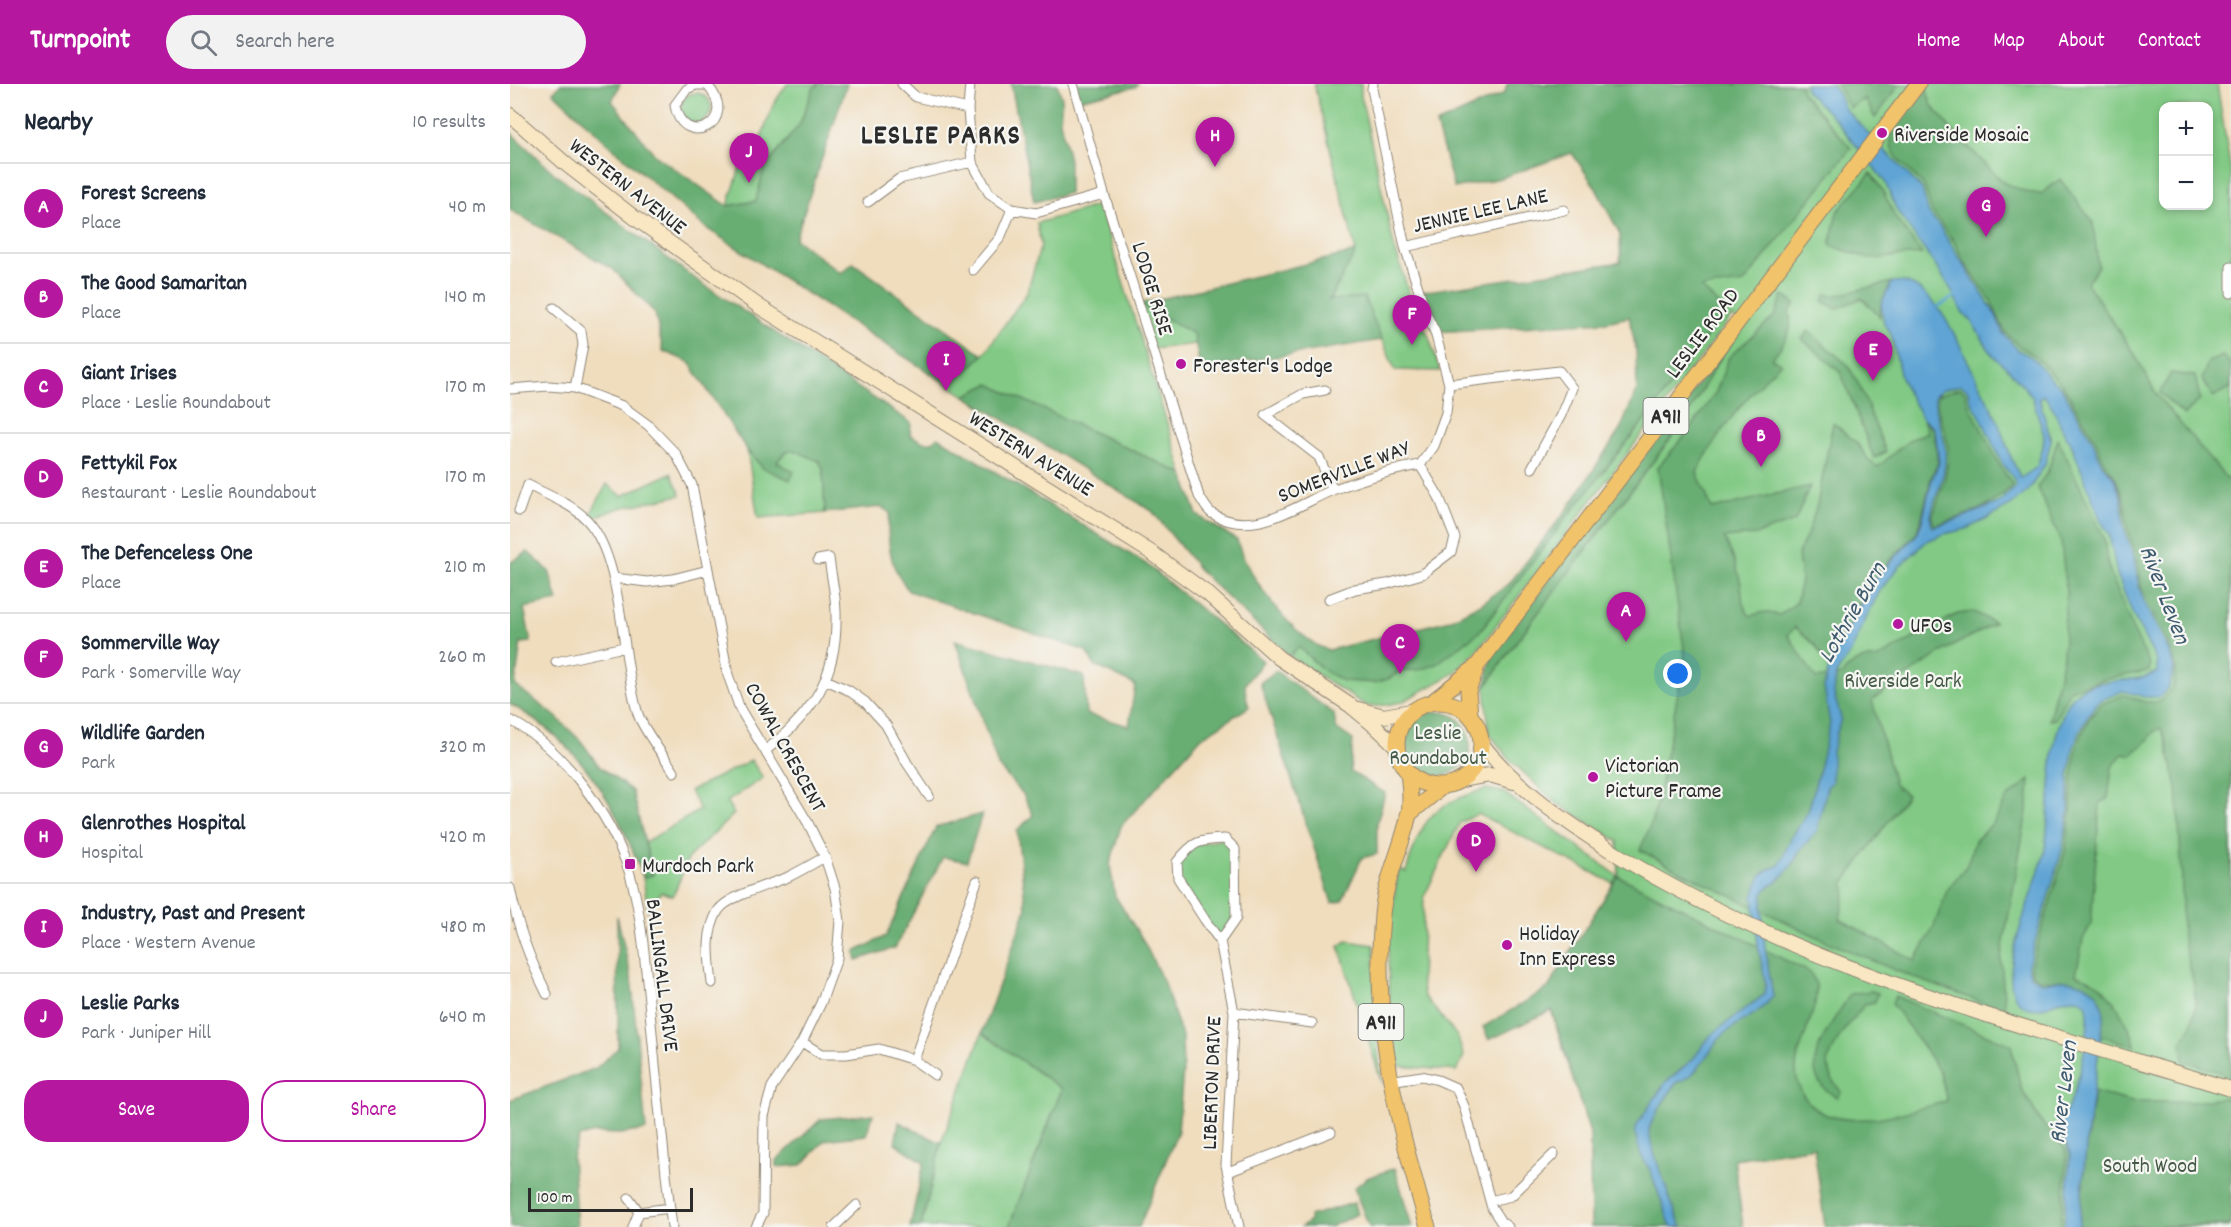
<!DOCTYPE html>
<meta charset="utf-8">
<style>
body{margin:0;font-family:Dekko,sans-serif;background:#f2f2f3;color:#1f2937}
.controls{position:absolute;right:18px;top:18px;display:grid;overflow:hidden;border-radius:12px;box-shadow:0 3px 9px #0003}
.controls button{width:54px;height:54px;display:grid;place-items:center;padding:0;border:0;border-bottom:2px solid #e0e1e3;background:#fff;color:#1f2937;font:30px sans-serif}
.scale{position:absolute;left:18px;bottom:15px;width:165px;box-sizing:border-box;padding-left:6px;border:3px solid #2b2b2b;border-top:0;font-size:16px;line-height:21px;white-space:nowrap;color:#2b2b2b;-webkit-text-stroke:4px #f6f6f2;paint-order:stroke}
.you{position:absolute;left:1168px;top:590px;width:21px;height:21px;margin:-15px;border:4px solid #fff;border-radius:50%;background:#1a73e8;box-shadow:0 0 0 9px #1a73e833}
.badge{display:grid;place-items:center;width:39px;height:39px;border-radius:50%;background:#b5179e;color:#fff;font-size:20px;font-weight:700}
.pin{position:absolute;translate:-50% -50px;filter:drop-shadow(0 2px 3px #0008)}
.pin::after{content:'';position:absolute;top:32px;width:21px;height:18px;background:inherit;clip-path:polygon(0 0,100% 0,50% 100%)}
.list{margin:0;padding:0;list-style:none}
h2{display:flex;justify-content:space-between;align-items:center;height:78px;margin:0;padding:0 24px;font-size:26px}
h2 small{font-size:20px;font-weight:400;color:#747a83}
.list li{display:grid;grid-template-columns:39px 1fr auto;gap:18px;align-items:center;box-sizing:border-box;height:90px;padding:0 24px;border-top:2px solid #e0e1e3}
.list b{display:block;font-size:22px;white-space:nowrap}
.list p{margin:0;font-size:20px;white-space:nowrap;color:#747a83}
.list em{font-size:20px;font-style:normal;color:#747a83}
.actions{display:flex;gap:12px;padding:18px 24px}
.actions a{flex:1;padding:14px 0;border:2px solid #b5179e;border-radius:24px;text-align:center;font-size:21px;color:#b5179e}
.actions .main{background:#b5179e;color:#fff}
.icon{flex:none;width:33px;height:33px;fill:none;stroke:currentColor;stroke-width:2;stroke-linecap:round;stroke-linejoin:round}
.map{position:relative;flex:none;width:1721px;height:1143px;overflow:hidden}
header{display:flex;align-items:center;gap:36px;box-sizing:border-box;height:84px;padding:0 30px;background:#b5179e;color:#fff}
header strong{font-size:28px}
nav{display:flex;gap:33px;margin-inline-start:auto;font-size:21px}
.search{width:420px;height:54px;background:#f2f2f3;display:flex;align-items:center;gap:15px;box-sizing:border-box;padding:0 21px;border-radius:33px;color:#747a83;font-size:22px}
main{display:flex}
aside{flex:1;background:#fff}
.map>svg:first-child{display:block}
.green{fill:#81c984;stroke:#567a58;stroke-width:1.5;fill-rule:evenodd}
.forest{fill:#68ad72;stroke:#4a6c4e;stroke-width:1.5}
.water{fill:#5ea4d4;stroke:#446880;stroke-width:1.5;fill-rule:evenodd}
.lines{fill:none;stroke-linecap:round;stroke-linejoin:round}
.stream{stroke:#5ea4d4;stroke-width:3}
.minor-casing{stroke:#8e8474;stroke-width:11}
.secondary-casing{stroke:#8e8474;stroke-width:16}
.primary-casing{stroke:#8e8474;stroke-width:17}
.minor{stroke:#fff;stroke-width:9}
.secondary{stroke:#f9e7c3;stroke-width:14}
.primary{stroke:#f1c36a;stroke-width:15}
.poi-dot{fill:#b5179e;stroke:#f6f6f2;stroke-width:2}
.labels{text-anchor:middle;stroke-width:4.5;stroke-linejoin:round;paint-order:stroke}
.shield{fill:#f6f6f2;stroke:#686867;stroke-width:1.5}
.shield-label{font-size:21px;font-weight:bold;fill:#2b2b2b}
.poi-label{font-size:22px;fill:#2b2b2b;stroke:#f6f6f2;text-anchor:start}
.street-label{font-size:22px;fill:#2b2b2b;stroke:#f6f6f2}
.park-label{font-size:22px;fill:#455a46;stroke:#f6f6f2}
.water-label{font-size:24px;font-style:italic;fill:#3f5b6f;stroke:#f6f6f2}
.district-label{font-size:28px;font-weight:bold;letter-spacing:1.5px;fill:#2b2b2b;stroke:#f6f6f2}
</style>
<header>
<strong>Turnpoint</strong>
<div class="search"><svg class="icon" aria-label="search" viewBox="0 0 24 24"><circle cx="10" cy="10" r="6"/><path d="M15 15l6 6"/></svg>Search here</div>
<nav><a>Home</a><a>Map</a><a>About</a><a>Contact</a></nav>
</header>
<main>
<aside>
<h2>Nearby<small>10 results</small></h2>
<ul class="list">
<li><span class="badge">A</span><div><b>Forest Screens</b><p>Place</p></div><em>40 m</em></li>
<li><span class="badge">B</span><div><b>The Good Samaritan</b><p>Place</p></div><em>140 m</em></li>
<li><span class="badge">C</span><div><b>Giant Irises</b><p>Place · Leslie Roundabout</p></div><em>170 m</em></li>
<li><span class="badge">D</span><div><b>Fettykil Fox</b><p>Restaurant · Leslie Roundabout</p></div><em>170 m</em></li>
<li><span class="badge">E</span><div><b>The Defenceless One</b><p>Place</p></div><em>210 m</em></li>
<li><span class="badge">F</span><div><b>Sommerville Way</b><p>Park · Somerville Way</p></div><em>260 m</em></li>
<li><span class="badge">G</span><div><b>Wildlife Garden</b><p>Park</p></div><em>320 m</em></li>
<li><span class="badge">H</span><div><b>Glenrothes Hospital</b><p>Hospital</p></div><em>420 m</em></li>
<li><span class="badge">I</span><div><b>Industry, Past and Present</b><p>Place · Western Avenue</p></div><em>480 m</em></li>
<li><span class="badge">J</span><div><b>Leslie Parks</b><p>Park · Juniper Hill</p></div><em>640 m</em></li>
</ul>
<div class="actions"><a class="main">Save</a><a>Share</a></div>
</aside>
<div class="map">
<svg width="1721" height="1143" viewBox="0 0 1721 1143">
<rect width="100%" height="100%" fill="#f6f6f2"/>
<filter id="ink" filterUnits="userSpaceOnUse"><feTurbulence type="fractalNoise" baseFrequency=".0167" numOctaves="2"/><feDisplacementMap in="SourceGraphic" scale="12" xChannelSelector="R" yChannelSelector="G"/><feConvolveMatrix kernelMatrix="1 2 1 2 8 2 1 2 1" color-interpolation-filters="sRGB"/></filter>
<filter id="wash" filterUnits="userSpaceOnUse"><feTurbulence type="fractalNoise" baseFrequency=".008" numOctaves="4" result="noise"/><feDisplacementMap in="SourceGraphic" scale="24" xChannelSelector="R" yChannelSelector="G"/><feGaussianBlur stdDeviation="1.35" result="paint"/><feColorMatrix in="noise" values="0 0 0 0 0 0 0 0 0 0 0 0 0 0 0 0 0 1.4 0 .05"/><feComposite in="paint" operator="in"/></filter>
<g filter="url(#wash)">
<rect width="100%" height="100%" fill="#f0ddbe"/>
<path class="green" d="M277,0H309L303,5L290,40L254,85L246,117L218,122L234,71L239,74L251,54L264,19Z
M804,0H851V12L884,162L907,234L918,250L930,287L885,286L854,213L819,217L846,168Z
M997,0H1707L1721,88V1141L1719,1143H1422L1304,1063L1224,1075L1233,1143H1081L1080,1049L1041,926L1109,806L1108,757L1045,718L999,675L979,649L975,604L1000,566L1176,334L1206,281L1233,241L1222,232L966,568L943,590L892,618L869,622H858L850,618L779,572L789,563L814,587L833,597L878,595L890,587L908,586L969,548L1057,433L1137,333L1216,227L1111,209L1110,150L1084,101L1062,69L995,9ZM1654,22H1698V122H1654Z
M171 24a15 15 0 1 1 30 0a15 15 0 1 1-30 0Z
M589,121L673,390L479,300L455,312L440,302L473,271L517,209L531,161L527,139Z
M629,220L684,250L685,260L643,265Z
M284,365L309,377L313,384L315,429L248,434L237,366L253,384C268,378 271,370 284,365Z
M161,389L171,411L110,424L77,436L97,400L112,412Z
M241,676L253,694L217,718L224,730L179,773L163,812L151,808L138,827L133,793L143,791L135,758L190,726L180,707Z
M976,705L993,708L1108,792L1103,799L968,730L950,738L914,813L911,898L914,912L947,952L954,972L947,987L889,982L879,922L878,845L889,785L896,788C912,734 921,721 976,705Z
M715,755L725,765L726,834L710,857L668,794L667,778L681,761Z
M837,857L864,861L865,938L872,1000L829,862Z
M472,949L552,1005L499,1143H411L431,1059Z"/>
<path class="forest" d="M51,0H110L102,17L145,71L218,122L246,117L254,85L290,40L303,5L309,0H337L285,155L331,189L343,179L473,271L440,302L196,144L96,58L43,8Z
M501,0H547L552,14L550,37L559,76V109L524,118Z
M563,0H628L625,3L568,16Z
M997,0H1290L1293,10L1341,64L1234,199L1191,204L1216,227L1137,333L1057,433L969,548L925,581L908,586L890,587L878,595L865,599L833,597L814,587L789,563L779,572L691,488L642,427L455,312L479,300L673,390L687,431L727,456C734,488 786,559 819,566L940,536L969,521L999,500L1059,423L1110,346L1127,306L1126,265L1119,233L1096,238L925,248L910,208L1111,178L1110,150L1084,101L1062,69L991,94L944,104L926,40L995,9Z
M1326,0H1390L1365,34L1355,15L1340,24Z
M1415,1L1421,20L1442,46L1494,99L1516,108L1531,110L1550,95L1583,138L1588,182L1577,199L1624,269L1646,310L1721,400V992L1674,977L1672,958L1682,940L1686,919L1684,900L1672,851V797L1667,703L1657,660L1651,644C1639,648 1641,656 1633,661C1628,665 1626,665 1622,671L1613,669L1602,683L1598,714L1590,719L1581,840L1573,855L1566,890C1573,893 1582,896 1588,900C1601,910 1624,947 1625,962L1591,952V945L1564,898L1531,896L1522,890L1521,881L1555,768L1561,727L1562,692L1567,662L1578,636L1591,620L1614,611L1635,618H1650L1663,604L1666,584L1662,568L1631,503L1627,473L1617,444L1614,416L1605,393L1594,379L1585,355L1553,302L1525,272L1510,263L1495,248L1480,215L1455,179L1443,156L1422,128L1414,102L1387,74L1381,62V46Z
M0,48L45,90L187,196L401,339L400,351L413,358H423L428,353L635,479L753,577C740,600 729,590 739,623L692,653L611,742L600,781L605,812L633,856L654,899L672,952L673,987L668,1047L629,1143H499L552,1005L472,949L516,825L507,747L523,731L513,710L488,682L445,556L574,592L576,630L619,642L625,601L584,581L576,567L398,507C394,499 387,490 384,482C379,467 376,444 380,429L371,423L315,429L313,384L309,377L284,366L274,369L267,378L284,388L280,396L253,384L237,366L179,278L153,267L145,229L103,185L0,126Z
M1361,89L1373,107L1385,133L1412,170L1359,175L1320,161L1327,128Z
M846,168L819,216L854,213L872,256L690,285L684,250L629,220Z
M1382,198L1371,220L1370,233L1352,214L1326,225L1313,217L1316,210L1323,212Z
M1273,211L1285,220L1279,228C1285,248 1273,259 1262,275L1271,279C1238,310 1208,348 1187,388L1202,425L1300,402L1285,437L1245,451L1214,454C1221,467 1227,481 1230,496C1234,512 1229,518 1240,532L1254,528L1269,531L1286,519L1291,496L1288,470L1297,451L1307,421L1323,339L1347,359L1360,378L1368,383C1384,370 1397,353 1418,349L1413,336L1424,346L1428,379L1421,394L1411,437L1406,450L1363,494L1317,580L1305,561L1285,543L1278,551L1306,595L1332,591C1342,578 1350,574 1366,575L1447,530L1464,528L1485,539L1430,569L1362,616L1384,700L1397,711L1334,799L1336,805L1330,835L1405,877L1423,845L1437,806L1457,781L1465,757L1484,738L1497,714L1520,696L1518,722L1491,874L1495,927L1397,891L1320,859L1167,786L1130,766L1141,740L1147,718L1175,572L1148,383L1182,343L1206,308L1219,273L1265,232Z
M1233,241L1206,281L1176,334L1000,566L975,604L982,570Z
M1298,247L1338,281L1350,303L1376,368L1364,374L1331,289L1292,255Z
M1713,272L1721,281V303L1703,313L1692,295L1698,278Z
M1661,289L1685,292L1690,315L1674,331L1650,309Z
M1450,304L1455,308L1458,318L1490,382L1503,401C1480,425 1455,432 1424,441L1422,434C1429,412 1439,390 1438,366C1438,347 1425,330 1427,311Z
M1548,355L1594,454L1598,482L1622,544L1640,581L1639,587L1595,595L1560,606L1545,635L1539,636L1553,573L1556,506L1551,457L1527,403L1538,387Z
M18,468L39,487L48,517L14,524L21,558L11,559L5,601L44,631L71,657L89,682L122,707L143,791L133,793C106,719 71,660 0,620V482L1,478Z
M766,587L824,630L826,644L843,656L840,687L875,709L867,739V770L852,774L832,817L822,819L750,599Z
M896 660a32 32 0 1 1 64 0a32 32 0 1 1-64 0Z
M472,730L457,778L433,773L385,864L347,876L345,868L376,852L426,743Z
M1108,792L1301,889C1302,892 1305,897 1306,901C1309,921 1293,952 1288,972C1284,986 1286,999 1293,1011C1319,1056 1398,1027 1437,1017L1430,989L1416,967L1382,920L1385,912L1501,961L1511,1004L1531,1038L1555,1064L1557,1073L1551,1143H1315L1304,1063L1224,1075L1233,1143H1081L1080,1049L1042,926L979,956L973,943L1038,904Z
M107,832L121,892L136,1046L110,1050L85,1049L69,1053L62,1073L67,1143H0V1016L86,984L108,964Z
M1360,907L1368,909L1365,918L1355,920L1331,950L1317,978L1323,997L1331,1008L1327,1014C1322,1010 1316,1007 1312,1002C1289,975 1327,934 1340,910Z
M1584,1008L1622,1018H1680L1713,1014L1721,1016V1141L1569,1143L1575,1071Z
M363,1030L356,1051L315,1056L292,1081L267,1083V1076L311,1035Z
M389,1038L431,1059L411,1143H400L414,1078L385,1059Z
M885,1084L902,1143H859L844,1104L857,1094Z
M844,1119L847,1130L820,1143H791L800,1137L799,1132Z"/>
<path class="water" d="M1295,0H1321L1329,11L1335,25L1412,105L1419,130L1430,143L1477,217L1486,231L1493,249L1508,266L1523,274L1544,298L1551,303L1583,357L1592,380L1604,394L1612,416L1614,444L1624,473L1629,503L1635,519L1660,569L1664,585L1659,603L1650,613H1635L1613,607L1589,617L1576,635L1564,661L1559,692V728L1552,767L1518,881L1520,891C1537,904 1535,897 1552,896C1563,896 1582,901 1588,911C1591,916 1592,924 1594,929L1577,1053L1569,1143H1554L1560,1071L1557,1062L1550,1052L1552,1032C1566,1020 1584,936 1576,920C1574,918 1571,916 1569,914C1565,914 1560,914 1556,915C1541,918 1524,933 1509,918C1483,894 1527,801 1534,770C1543,724 1534,653 1562,614C1579,590 1625,602 1647,588V578L1622,529L1607,490L1599,450L1591,437L1560,357C1548,343 1547,324 1533,311L1529,314L1541,356L1535,381L1518,407L1498,423L1475,436L1456,445L1434,450L1417,457L1389,483L1371,505L1360,526L1341,568L1326,590L1324,610L1331,634L1322,667V698L1317,703L1307,747L1291,765L1282,781L1266,799L1258,803L1253,810L1252,825L1255,864L1263,912C1249,932 1227,937 1212,952C1197,967 1188,994 1167,998C1158,1011 1142,1032 1139,1046C1137,1054 1166,1133 1172,1143H1161L1140,1086L1131,1071L1125,1049L1127,1041L1155,999L1183,975L1201,951L1255,910L1256,900L1248,862L1243,812L1251,792L1259,785L1269,782L1281,754L1298,728L1303,710L1320,640L1314,603L1320,579L1365,495L1407,450L1412,438L1422,395L1429,379L1425,345L1413,335L1396,306L1390,290L1381,249L1374,240L1371,220L1382,198C1421,191 1449,259 1463,288C1471,305 1481,321 1488,338C1495,357 1501,377 1511,394L1527,383L1533,363L1534,351L1522,312L1498,285L1483,272L1460,235L1453,230L1438,200L1387,127L1375,98L1325,35L1296,7ZM1451,301L1458,307L1460,315L1471,334L1492,379L1504,395L1506,402L1490,418L1446,436L1422,443C1418,428 1427,414 1431,398C1434,389 1436,376 1435,366C1435,347 1423,330 1425,311L1432,306Z"/>
<g class="lines">
<path class="stream" d="M1427,223L1446,212"/>
</g>
</g>
<g filter="url(#ink)">
<g class="lines">
<g class="minor-casing">
<path id="minor" d="M392,0L406,13L458,25
M460,0L458,25L462,78L479,109L502,125L526,129L594,110
M563,0L594,110L689,412C693,418 697,427 703,430C745,455 786,421 825,405C852,395 880,386 910,381L924,362L936,329L939,300L925,248L917,232L895,163L862,5L863,0
M186,1H197C232,39 172,67 165,21L177,5Z
M358,118L389,95L462,78
M895,163L1054,126
M1721,183V209
M463,186L490,154L502,125
M44,224L71,247L73,261L65,304
M939,300L1049,287L1062,304L1051,331L1022,384
M0,305L38,302L65,304L112,322L138,341L166,370L182,401L218,591L230,625L298,739L315,773L325,804L330,837L327,874L311,919L292,958L262,1003L254,1032L253,1129L246,1143
M815,306L793,310L755,331L809,373L823,406
M9,427L18,401C37,411 62,420 77,436C114,475 111,577 128,630C133,646 155,673 164,688
M104,494L137,498L163,495L198,486
M819,515L845,505L877,500L912,490L941,468L945,454L929,413L910,381
M46,578L114,563
M316,596L338,606L355,618L376,641L397,679L419,712
M0,636C53,664 100,730 119,787C131,825 135,877 139,917C146,992 153,1068 162,1143
M255,667C303,629 328,593 326,529C326,511 321,492 319,474L308,476
M0,804C8,844 19,874 37,910
M710,857L726,834L725,765L715,755C688,756 684,757 667,778L668,794L695,836L710,857L724,928L716,1081L729,1143
M202,899C199,874 195,849 208,827C217,812 262,800 278,793C290,787 302,780 315,773
M724,928L802,939
M292,958L311,970H336L369,965L404,976L467,797
M404,976L425,991
M879,997L912,992L928,996L946,1004L954,1022L982,1124L991,1138L998,1143
M718,1088L821,1048
M119,1114L129,1128L123,1143
M980,1117L1001,1112L1044,1070
M129,1128L160,1124
M324,1143L347,1121"/>
</g>
<g class="secondary-casing">
<path id="secondary" d="M0,31L57,81L125,134L250,223L642,469L698,510L769,574L841,622L865,642L887,663
M848,625L874,632L901,627
M971,659C1006,704 1056,738 1103,768C1292,886 1510,941 1721,1005
M950,696L980,691L1004,698"/>
</g>
<g class="primary-casing">
<path id="primary" d="M887 660a42 42 0 1 1 84 0a42 42 0 1 1-84 0Z
M922,618L967,582L1408,0
M960,631L958,607L966,585
M898,689C900,703 901,716 899,730C892,764 875,796 872,831C862,944 887,1035 918,1143
M898,731L933,702"/>
</g>
<use href="#minor" class="minor"/>
<use href="#secondary" class="secondary"/>
<use href="#primary" class="primary"/>
</g>
</g>
<g class="poi-dot">
<circle cx="1372" cy="49" r="6"/>
<circle cx="671" cy="280" r="6"/>
<circle cx="1388" cy="540" r="6"/>
<circle cx="1083" cy="693" r="6"/>
<rect x="114" y="774" width="12" height="12" rx="3"/>
<circle cx="997" cy="861" r="6"/>
</g>
<g class="labels">
<g class="shield">
<rect x="1133.5" y="314" width="45" height="36" rx="4.5"/>
<rect x="848.5" y="920" width="45" height="36" rx="4.5"/>
</g>
<g class="shield-label">
<text x="1156" y="339">A911</text>
<text x="871" y="945">A911</text>
</g>
<g class="poi-label">
<text x="1384" y="57">Riverside Mosaic</text>
<text x="683" y="288">Forester's Lodge</text>
<text x="1400" y="548">UFOs</text>
<text x="1095" y="688">Victorian<tspan x="1095" dy="25">Picture Frame</tspan></text>
<text x="132" y="788">Murdoch Park</text>
<text x="1009" y="856">Holiday<tspan x="1009" dy="25">Inn Express</tspan></text>
</g>
<g class="street-label">
<text transform="translate(119 101) rotate(38)" y="8">WESTERN AVENUE</text>
<text transform="translate(970 125) rotate(-13)" y="8">JENNIE LEE LANE</text>
<text transform="translate(644 204) rotate(73)" y="8">LODGE RISE</text>
<text transform="translate(1191 248) rotate(-53)" y="8">LESLIE ROAD</text>
<text transform="translate(522 368) rotate(32)" y="8">WESTERN AVENUE</text>
<text transform="translate(833 386) rotate(-21)" y="8">SOMERVILLE WAY</text>
<text transform="translate(277 662) rotate(61)" y="8">COWAL CRESCENT</text>
<text transform="translate(154 891) rotate(83)" y="8">BALLINGALL DRIVE</text>
<text transform="translate(700 999) rotate(-88)" y="8">LIBERTON DRIVE</text>
</g>
<g class="park-label">
<text x="1393" y="603">Riverside Park</text>
<text x="928" y="655">Leslie<tspan x="928" dy="25">Roundabout</tspan></text>
<text x="1640" y="1088">South Wood</text>
</g>
<g class="water-label">
<text transform="translate(1656 510) rotate(69)" y="8">River Leven</text>
<text transform="translate(1341 528) rotate(-60)" y="8">Lothrie Burn</text>
<text transform="translate(1552 1008) rotate(-83)" y="8">River Leven</text>
</g>
<g class="district-label">
<text x="431" y="59">LESLIE PARKS</text>
</g>
</g>
</svg>
<div class="controls">
<button>+</button>
<button>−</button>
</div>
<div class="scale">100 m</div>
<div class="you"></div>
<div class="pin badge" style="left:1116px;top:558px">A</div>
<div class="pin badge" style="left:1251px;top:383px">B</div>
<div class="pin badge" style="left:890px;top:590px">C</div>
<div class="pin badge" style="left:966px;top:788px">D</div>
<div class="pin badge" style="left:1363px;top:297px">E</div>
<div class="pin badge" style="left:902px;top:261px">F</div>
<div class="pin badge" style="left:1476px;top:153px">G</div>
<div class="pin badge" style="left:705px;top:83px">H</div>
<div class="pin badge" style="left:436px;top:307px">I</div>
<div class="pin badge" style="left:239px;top:99px">J</div>
</div>
</main>
